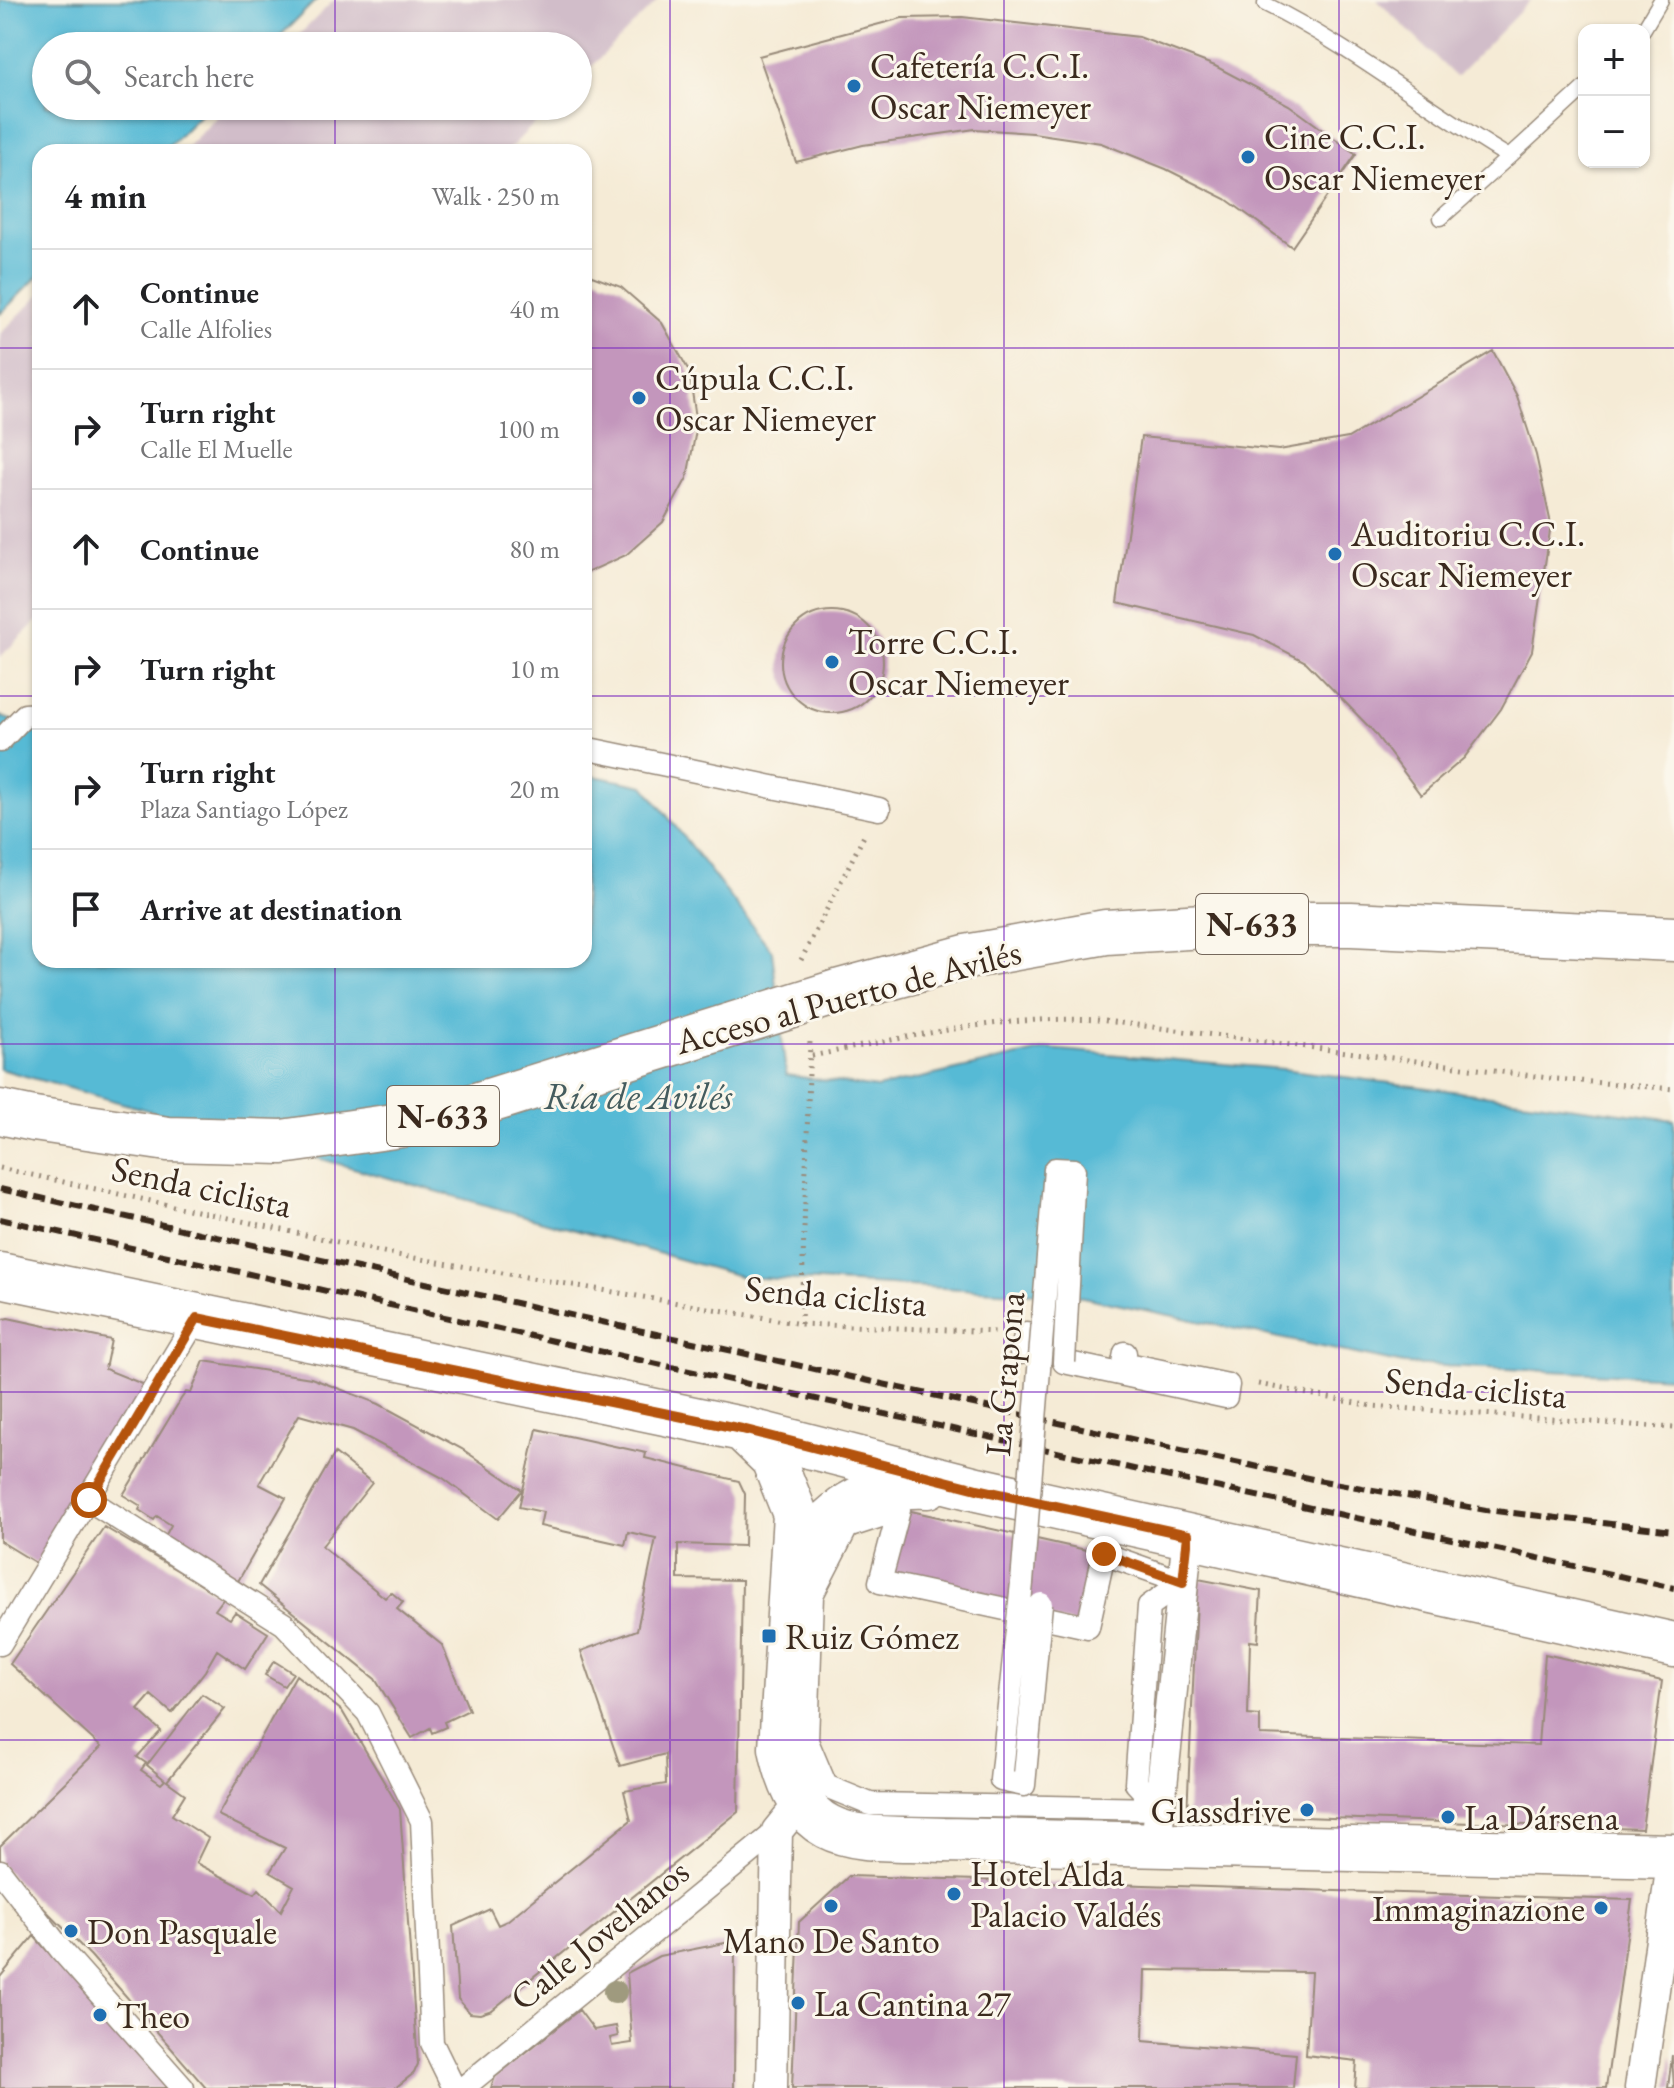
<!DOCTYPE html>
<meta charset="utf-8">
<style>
body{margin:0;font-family:"EB Garamond",serif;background:#f2f2f2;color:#202124}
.controls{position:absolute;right:24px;top:24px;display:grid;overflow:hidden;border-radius:16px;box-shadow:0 2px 6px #0004}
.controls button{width:72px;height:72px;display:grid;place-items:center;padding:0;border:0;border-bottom:2px solid #e0e0e0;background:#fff;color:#202124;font:40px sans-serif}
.stop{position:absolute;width:24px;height:24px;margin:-18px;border:6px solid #b45309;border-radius:50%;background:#fff}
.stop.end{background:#b45309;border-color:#fff;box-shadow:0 2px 8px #0008}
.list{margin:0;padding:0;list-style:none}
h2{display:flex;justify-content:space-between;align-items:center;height:104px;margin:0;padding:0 32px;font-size:34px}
h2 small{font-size:26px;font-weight:400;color:#757577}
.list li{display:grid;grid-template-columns:52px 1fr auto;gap:24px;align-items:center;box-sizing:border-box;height:120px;padding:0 32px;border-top:2px solid #e0e0e0}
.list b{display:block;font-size:30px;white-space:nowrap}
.list p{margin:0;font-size:26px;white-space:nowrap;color:#757577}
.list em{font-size:26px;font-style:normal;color:#757577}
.icon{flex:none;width:44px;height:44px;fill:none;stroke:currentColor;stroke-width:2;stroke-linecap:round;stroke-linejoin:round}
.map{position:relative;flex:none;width:1674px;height:2088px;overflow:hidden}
.search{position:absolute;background:#fff;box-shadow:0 2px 6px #0004;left:32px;top:32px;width:560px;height:88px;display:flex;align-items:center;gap:20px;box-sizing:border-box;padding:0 28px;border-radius:44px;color:#757577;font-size:30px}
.panel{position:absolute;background:#fff;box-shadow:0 2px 6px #0004;left:32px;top:144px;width:560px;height:824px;border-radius:24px}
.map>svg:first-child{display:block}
.industrial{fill:#d1bdc9}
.water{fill:#56bad5;stroke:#48727a;stroke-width:2}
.building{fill:#c396bc}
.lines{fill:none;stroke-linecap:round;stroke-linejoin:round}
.service-casing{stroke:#988a7a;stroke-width:17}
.pedestrian-casing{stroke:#988a7a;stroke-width:25}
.minor-casing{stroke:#988a7a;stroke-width:33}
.primary-casing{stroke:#988a7a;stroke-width:47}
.trunk-casing{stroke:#988a7a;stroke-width:47}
.path{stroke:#988a7a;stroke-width:5;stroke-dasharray:2 6;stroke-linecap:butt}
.service{stroke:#fff;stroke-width:14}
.pedestrian{stroke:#fff;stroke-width:22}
.minor{stroke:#fff;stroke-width:30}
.primary{stroke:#fff;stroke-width:44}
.trunk{stroke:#fff;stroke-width:44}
.rail{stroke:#3b2a1e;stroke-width:6;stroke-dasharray:12 6;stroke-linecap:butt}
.pedestrian-bridge-casing{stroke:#988a7a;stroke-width:25;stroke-linecap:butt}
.trunk-bridge-casing{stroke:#988a7a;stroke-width:47;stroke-linecap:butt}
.pedestrian-bridge{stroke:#fff;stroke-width:22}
.trunk-bridge{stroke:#fff;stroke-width:44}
.tree{fill:#9f9a7e}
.route{stroke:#b45309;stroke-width:10}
.grid{fill:none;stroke:#7b2cbf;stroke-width:2;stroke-opacity:0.55}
.poi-dot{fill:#1f6fb2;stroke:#fbf7ec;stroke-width:3}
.labels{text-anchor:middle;stroke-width:6;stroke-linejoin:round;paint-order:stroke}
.shield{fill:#fbf7ec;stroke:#75685c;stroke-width:2}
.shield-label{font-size:34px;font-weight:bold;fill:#3b2a1e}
.poi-label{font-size:36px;fill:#3b2a1e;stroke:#fbf7ec;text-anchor:start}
.street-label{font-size:36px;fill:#3b2a1e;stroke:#fbf7ec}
.water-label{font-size:38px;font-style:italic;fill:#445c5e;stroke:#fbf7ec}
</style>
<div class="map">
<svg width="1674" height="2088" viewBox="0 0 1674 2088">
<rect width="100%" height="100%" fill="#fbf7ec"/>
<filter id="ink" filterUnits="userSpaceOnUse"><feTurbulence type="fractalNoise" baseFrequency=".0125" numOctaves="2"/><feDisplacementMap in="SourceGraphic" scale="16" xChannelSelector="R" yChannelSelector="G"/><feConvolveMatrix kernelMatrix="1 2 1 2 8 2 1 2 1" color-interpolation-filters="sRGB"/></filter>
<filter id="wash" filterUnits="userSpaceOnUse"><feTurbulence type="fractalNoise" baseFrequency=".006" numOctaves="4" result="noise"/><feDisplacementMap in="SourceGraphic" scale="32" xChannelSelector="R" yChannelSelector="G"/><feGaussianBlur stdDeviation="1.8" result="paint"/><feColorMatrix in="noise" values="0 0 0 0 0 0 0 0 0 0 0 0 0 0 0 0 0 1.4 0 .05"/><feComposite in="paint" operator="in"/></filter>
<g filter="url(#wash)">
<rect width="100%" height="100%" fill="#f5ebd6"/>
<path class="industrial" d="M334,0H658L578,80V46H288Z
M1377,0H1531L1456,77Z
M228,106H552L506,152H182Z
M40,294V618L0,657V334Z"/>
<path class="water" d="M0,0H316L270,46H46V106H209L163,152H40V274L0,314Z
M0,716L40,732V960H584V774L644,786L772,951L786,1075L877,1088L1049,1049L1283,1069L1674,1120V1377L1404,1364L1073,1295L743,1277L0,1069Z"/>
<g id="blocks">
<path class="building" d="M962,17L1139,37L1215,66L1289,105L1356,154L1292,247L1226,199L1166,169L1101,143L1033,133L975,129L863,145L796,162L759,56L902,18Z
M584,273L621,287L662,323L689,371L697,425L687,478L663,522L626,555L584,574Z
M1493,351L1517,396L1536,455L1551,524L1532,651L1501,709L1464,758L1421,795L1373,731L1306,662L1254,635L1117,603L1141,437L1279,450L1348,438Z
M781 662a51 51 0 1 1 102 0a51 51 0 1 1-102 0Z
M8,1318L111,1340L105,1369L150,1387L36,1563L0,1541V1320Z
M204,1361L311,1378L379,1404L462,1449L522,1490L498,1519L443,1478L353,1430L299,1415L259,1484L286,1498L237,1583L161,1544L171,1525L157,1516L154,1520L139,1510L141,1506L123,1495L181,1399L186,1392L191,1393Z
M537,1429L646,1453L645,1458L739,1481L745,1494L744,1546L678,1544V1579L742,1580L738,1812L492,2010L480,2014L470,2013L458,1999L453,1926L490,1909L498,1925L507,1921L631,1820L624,1791L666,1784L665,1754L620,1766L581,1651L637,1630L656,1538L628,1532L625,1545L540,1526L543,1512L519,1507Z
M335,1453L372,1483L322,1546L385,1598L391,1592L403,1602L397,1609L442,1645L469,1710L444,1722L446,1727L432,1733L430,1728L412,1738L375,1679L259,1585Z
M902,1509L1104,1554L1088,1627L886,1582Z
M104,1527L224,1598L215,1610L230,1619L235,1612L268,1633L245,1669L217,1650L205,1671L172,1713L151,1695L138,1710L161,1731L137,1757L146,1763L141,1770L161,1784L165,1780L147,1765L202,1694L225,1709L167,1781L185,1794L172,1815L208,1838L196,1863L255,1894L259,1889L281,1911L294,1886L270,1872L285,1848L218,1815L296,1675L342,1711L400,1809L418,2064L414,2073L395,2088H206L91,1956L0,1864V1846L101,1747L10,1664Z
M1198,1579L1261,1591L1258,1642L1250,1641L1248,1715L1260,1716V1735L1538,1745L1545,1654L1662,1681L1642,1829L1187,1813Z
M274,1661L293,1673L284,1686L265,1675Z
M849,1876L1632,1900L1606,2088H1355L1357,2061L1306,2055L1311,1972L1145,1970L1143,2041L1296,2054L1293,2088H792L799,1922Z
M34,1936L112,2024L171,2088H0V1977Z
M735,1941L734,2088H491L495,2077L579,2010L594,2030L616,2026L618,2036L610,2038L612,2046L632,2043L627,1973L659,1956Z
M1672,2055L1674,2088H1668Z"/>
</g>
</g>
<g filter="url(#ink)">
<use href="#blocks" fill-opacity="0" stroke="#988a7a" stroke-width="2"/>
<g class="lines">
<g class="service-casing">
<path id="service" d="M1265,4C1352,47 1426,108 1509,157L1584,88
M1643,30L1661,0
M1441,218L1509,157"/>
</g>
<g class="pedestrian-casing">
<path id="pedestrian" d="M0,741L25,715L40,714
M584,748L879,809
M1021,1353L1026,1333
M1064,1362L1226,1397L1228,1385L1123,1363L1125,1353
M89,1500L284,1624L368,1713L422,1821L432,2043L454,2088
M899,1510L880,1582L1088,1627L1104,1554L1183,1582L1149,1606L1136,1783L1160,1809L870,1804L826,1786L807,1741L812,1595L847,1527Z
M0,1644L197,1318
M0,1871L62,1951L183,2088
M463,2088L777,1831"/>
</g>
<g class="minor-casing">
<path id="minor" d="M1156,1844L1188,1535
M772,2088L777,1831L799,1804
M1640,2088L1673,1856"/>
</g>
<g class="primary-casing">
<path id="primary" d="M0,1275L742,1429L977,1489L1674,1645
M742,1429L773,1459L795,1514L781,1748C802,1851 858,1836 944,1840L1674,1856
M794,1561C831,1512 863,1483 928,1486"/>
</g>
<g class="trunk-casing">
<path id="trunk" d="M837,992L966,957L1106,932L1236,924H1351L1674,939
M0,1112L34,1119"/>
</g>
<path class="path" d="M801,960L865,834
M812,1056C907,1037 1000,1015 1098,1020L1556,1079L1674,1089
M0,1168L397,1255L801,1324L997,1332
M801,1324L810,1042
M1258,1384L1371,1406L1674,1428"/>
<use href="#service" class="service"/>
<use href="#pedestrian" class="pedestrian"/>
<use href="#minor" class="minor"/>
<use href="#primary" class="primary"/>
<use href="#trunk" class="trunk"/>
<path class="rail" d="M0,1189L1317,1480L1486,1510L1674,1531
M0,1219L1674,1588"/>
<g class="pedestrian-bridge-casing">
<path id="pedestrian-bridge" d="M1041,1604L1024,1785L1001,1780L1022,1583L1055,1169L1074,1170L1064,1362"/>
</g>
<g class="trunk-bridge-casing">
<path id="trunk-bridge" d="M34,1119L168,1139L282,1142L422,1122L837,992"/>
</g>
<use href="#pedestrian-bridge" class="pedestrian-bridge"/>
<use href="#trunk-bridge" class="trunk-bridge"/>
</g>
<circle class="tree" cx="615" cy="1992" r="12"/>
</g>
<g class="lines" filter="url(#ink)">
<path class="route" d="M89,1500L197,1318L742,1429L977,1489L1188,1535L1183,1582L1104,1554"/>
</g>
<path class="grid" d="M335,0V46M670,0V2088M1004,0V2088M1339,0V2088M335,106V152M0,348H40M584,348H1674M0,696H40M584,696H1674M335,960V2088M0,1044H1674M0,1392H1674M0,1740H1674"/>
<g class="poi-dot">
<circle cx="854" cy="86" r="8"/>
<circle cx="1248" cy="157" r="8"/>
<circle cx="639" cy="398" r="8"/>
<circle cx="1335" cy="554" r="8"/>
<circle cx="832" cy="662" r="8"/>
<rect x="761" y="1628" width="16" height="16" rx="4"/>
<circle cx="1307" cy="1810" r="8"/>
<circle cx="1448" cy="1817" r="8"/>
<circle cx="954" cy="1894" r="8"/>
<circle cx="831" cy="1906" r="8"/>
<circle cx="1601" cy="1908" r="8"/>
<circle cx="71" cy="1931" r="8"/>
<circle cx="798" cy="2003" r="8"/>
<circle cx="100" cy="2015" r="8"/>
</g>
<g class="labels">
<g class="shield">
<rect x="1196" y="894" width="112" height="60" rx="6"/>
<rect x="387" y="1086" width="112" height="60" rx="6"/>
</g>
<g class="shield-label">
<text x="1252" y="936">N-633</text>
<text x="443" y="1128">N-633</text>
</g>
<g class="poi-label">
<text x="870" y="78">Cafetería C.C.I.<tspan x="870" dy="41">Oscar Niemeyer</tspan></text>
<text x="1264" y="149">Cine C.C.I.<tspan x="1264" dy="41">Oscar Niemeyer</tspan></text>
<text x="655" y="390">Cúpula C.C.I.<tspan x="655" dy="41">Oscar Niemeyer</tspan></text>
<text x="1351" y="546">Auditoriu C.C.I.<tspan x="1351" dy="41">Oscar Niemeyer</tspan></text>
<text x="848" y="654">Torre C.C.I.<tspan x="848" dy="41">Oscar Niemeyer</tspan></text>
<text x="785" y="1649">Ruiz Gómez</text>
<text x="1291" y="1823" text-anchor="end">Glassdrive</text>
<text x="1464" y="1830">La Dársena</text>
<text x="970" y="1886">Hotel Alda<tspan x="970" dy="41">Palacio Valdés</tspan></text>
<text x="1585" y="1921" text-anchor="end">Immaginazione</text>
<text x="87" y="1944">Don Pasquale</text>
<text x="831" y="1953" text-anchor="middle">Mano De Santo</text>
<text x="814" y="2016">La Cantina 27</text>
<text x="116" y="2028">Theo</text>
</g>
<g class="street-label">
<text transform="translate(848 996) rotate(-15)" y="13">Acceso al Puerto de Avilés</text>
<text transform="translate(202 1186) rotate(12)" y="13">Senda ciclista</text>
<text transform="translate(836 1295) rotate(5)" y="13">Senda ciclista</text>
<text transform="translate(1004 1374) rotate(-85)" y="13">La Grapona</text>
<text transform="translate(1476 1387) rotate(5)" y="13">Senda ciclista</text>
<text transform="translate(599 1934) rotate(-39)" y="13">Calle Jovellanos</text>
</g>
<g class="water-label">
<text x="638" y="1109">Ría de Avilés</text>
</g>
</g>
</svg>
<div class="controls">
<button>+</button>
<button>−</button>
</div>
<div class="stop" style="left:89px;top:1500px"></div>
<div class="stop end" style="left:1104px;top:1554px"></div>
<div class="search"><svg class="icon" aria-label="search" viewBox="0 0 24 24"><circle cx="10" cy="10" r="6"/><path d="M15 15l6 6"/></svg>Search here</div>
<section class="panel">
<h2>4 min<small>Walk · 250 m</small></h2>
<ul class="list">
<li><svg class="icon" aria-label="ahead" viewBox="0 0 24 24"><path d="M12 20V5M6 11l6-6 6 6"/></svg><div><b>Continue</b><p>Calle Alfolies</p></div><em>40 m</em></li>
<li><svg class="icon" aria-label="right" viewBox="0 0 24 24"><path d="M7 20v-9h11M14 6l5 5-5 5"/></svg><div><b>Turn right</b><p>Calle El Muelle</p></div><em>100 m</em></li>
<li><svg class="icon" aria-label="ahead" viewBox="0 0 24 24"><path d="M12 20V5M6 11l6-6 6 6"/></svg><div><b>Continue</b></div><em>80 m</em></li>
<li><svg class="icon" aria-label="right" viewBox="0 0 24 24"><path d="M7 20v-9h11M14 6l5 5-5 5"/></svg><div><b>Turn right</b></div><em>10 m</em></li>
<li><svg class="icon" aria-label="right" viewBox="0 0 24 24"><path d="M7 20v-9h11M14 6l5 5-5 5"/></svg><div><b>Turn right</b><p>Plaza Santiago López</p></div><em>20 m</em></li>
<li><svg class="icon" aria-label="arrive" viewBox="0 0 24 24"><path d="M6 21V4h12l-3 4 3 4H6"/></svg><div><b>Arrive at destination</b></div></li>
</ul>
</section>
</div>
